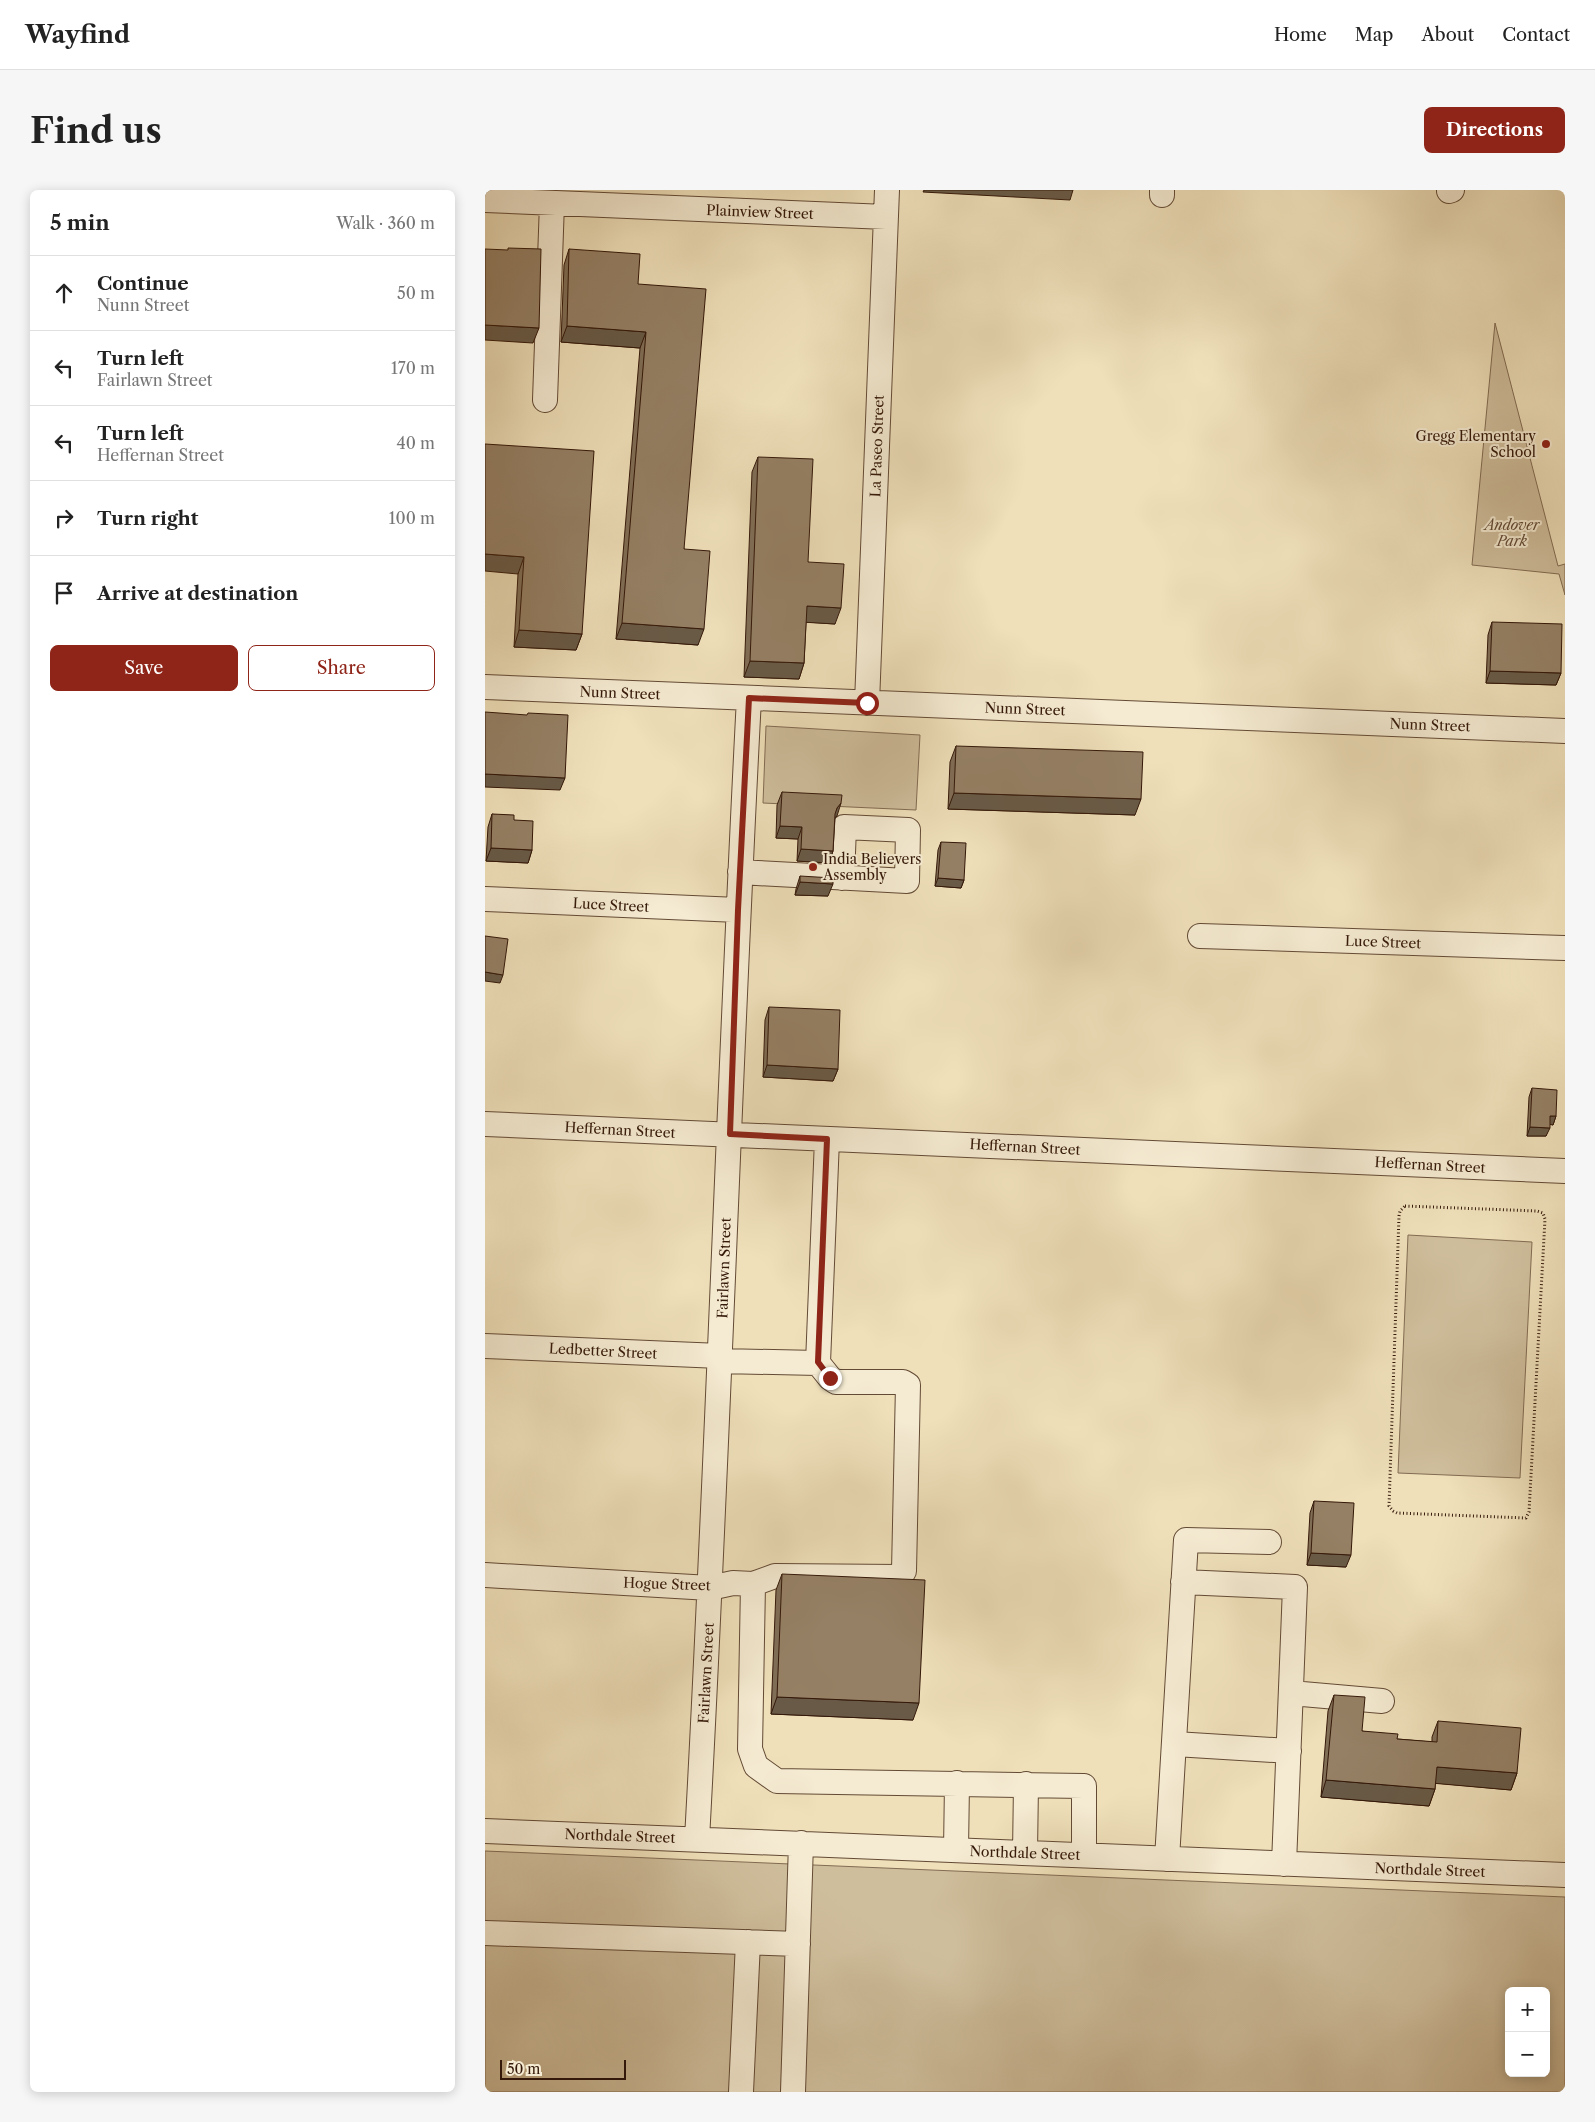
<!DOCTYPE html>
<meta charset="utf-8">
<style>
body{margin:0;font-family:"Libre Caslon Text",serif;background:#f6f6f6;color:#222}
.controls{position:absolute;right:15px;bottom:15px;display:grid;overflow:hidden;border-radius:8px;box-shadow:0 2px 12px #0003}
.controls button{width:45px;height:45px;display:grid;place-items:center;padding:0;border:0;border-bottom:1px solid #e0e0e0;background:#fff;color:#222;font:25px sans-serif}
.scale{position:absolute;left:15px;bottom:12px;width:126px;box-sizing:border-box;padding-left:5px;border:2px solid #341809;border-top:0;font-size:14px;line-height:18px;white-space:nowrap;color:#341809;-webkit-text-stroke:4px #f5ebd2;paint-order:stroke}
.stop{position:absolute;width:15px;height:15px;margin:-11px;border:4px solid #8f2418;border-radius:50%;background:#fff}
.stop.end{background:#8f2418;border-color:#fff;box-shadow:0 1px 5px #0008}
.list{margin:0;padding:0;list-style:none}
h2{display:flex;justify-content:space-between;align-items:center;height:65px;margin:0;padding:0 20px;font-size:21px}
h2 small{font-size:16px;font-weight:400;color:#767676}
.list li{display:grid;grid-template-columns:32px 1fr auto;gap:15px;align-items:center;box-sizing:border-box;height:75px;padding:0 20px;border-top:1px solid #e0e0e0}
.list b{display:block;font-size:19px;white-space:nowrap}
.list p{margin:0;font-size:16px;white-space:nowrap;color:#767676}
.list em{font-size:16px;font-style:normal;color:#767676}
.actions{display:flex;gap:10px;padding:15px 20px}
.actions a{flex:1;padding:11px 0;border:1px solid #8f2418;border-radius:8px;text-align:center;font-size:18px;color:#8f2418}
.actions .main{background:#8f2418;color:#fff}
.icon{flex:none;width:28px;height:28px;fill:none;stroke:currentColor;stroke-width:2;stroke-linecap:round;stroke-linejoin:round}
.map{position:relative;flex:none;width:1080px;height:1902px;overflow:hidden;border-radius:8px}
header{display:flex;align-items:center;gap:30px;box-sizing:border-box;height:70px;padding:0 25px;background:#fff;border-bottom:1px solid #e0e0e0}
header strong{font-size:24px}
nav{display:flex;gap:28px;margin-inline-start:auto;font-size:18px}
.intro{display:flex;align-items:center;justify-content:space-between;box-sizing:border-box;height:120px;padding:0 30px}
h1{margin:0;font-size:35px}
.button{padding:12px 22px;border-radius:8px;background:#8f2418;color:#fff;font-size:18px;font-weight:700}
main{display:flex;gap:30px;padding:0 30px}
aside{flex:1;background:#fff;border-radius:8px;box-shadow:0 2px 12px #0003}
.map>svg:first-child{display:block}
.green{fill:#cfbe9c;stroke:#826b52;fill-rule:evenodd}
.lines{fill:none;stroke-linecap:round;stroke-linejoin:round}
.minor-casing{stroke:#634a35;stroke-width:26}
.path{stroke:#341809;stroke-width:3;stroke-dasharray:1 2.5;stroke-linecap:butt}
.minor{stroke:#f5ebd2;stroke-width:24}
.wall{fill:#806e57;stroke:#341809}
.shaded-wall{fill:#685a47;stroke:#341809}
.building{fill:#958065;stroke:#341809}
.route{stroke:#8f2418;stroke-width:6}
.poi-dot{fill:#8f2418;stroke:#f5ebd2;stroke-width:2}
.labels{text-anchor:middle;stroke-width:4;stroke-linejoin:round;paint-order:stroke}
.street-label{font-size:14px;fill:#341809;stroke:#f5ebd2}
.poi-label{font-size:14px;fill:#341809;stroke:#f5ebd2;text-anchor:end}
.park-label{font-size:14px;font-style:italic;fill:#624a35;stroke:#f5ebd2}
</style>
<header>
<strong>Wayfind</strong>
<nav><a>Home</a><a>Map</a><a>About</a><a>Contact</a></nav>
</header>
<div class="intro"><h1>Find us</h1><a class="button">Directions</a></div>
<main>
<aside>
<h2>5 min<small>Walk · 360 m</small></h2>
<ul class="list">
<li><svg class="icon" aria-label="ahead" viewBox="0 0 24 24"><path d="M12 20V5M6 11l6-6 6 6"/></svg><div><b>Continue</b><p>Nunn Street</p></div><em>50 m</em></li>
<li><svg class="icon" aria-label="left" viewBox="0 0 24 24"><path d="M17 20v-9H6M10 6l-5 5 5 5"/></svg><div><b>Turn left</b><p>Fairlawn Street</p></div><em>170 m</em></li>
<li><svg class="icon" aria-label="left" viewBox="0 0 24 24"><path d="M17 20v-9H6M10 6l-5 5 5 5"/></svg><div><b>Turn left</b><p>Heffernan Street</p></div><em>40 m</em></li>
<li><svg class="icon" aria-label="right" viewBox="0 0 24 24"><path d="M7 20v-9h11M14 6l5 5-5 5"/></svg><div><b>Turn right</b></div><em>100 m</em></li>
<li><svg class="icon" aria-label="arrive" viewBox="0 0 24 24"><path d="M6 21V4h12l-3 4 3 4H6"/></svg><div><b>Arrive at destination</b></div></li>
</ul>
<div class="actions"><a class="main">Save</a><a>Share</a></div>
</aside>
<div class="map">
<svg width="1080" height="1902" viewBox="0 0 1080 1902">
<rect width="100%" height="100%" fill="#efe0ba"/>
<filter id="stains"><feTurbulence type="fractalNoise" baseFrequency=".004" numOctaves="4"/><feColorMatrix values="0 0 0 0 .2 0 0 0 0 .09 0 0 0 0 .02 0 0 0 .5 -.17"/></filter>
<radialGradient id="worn" r=".72"><stop offset=".6" stop-color="#630" stop-opacity="0"/><stop offset="1" stop-color="#630" stop-opacity=".3"/></radialGradient>
<path class="green" d="M1010,133L1073,376L1080,374V405L1074,384L987,375Z
M281,536L435,545L431,620L278,613Z
M923,1045L1047,1052L1035,1288L913,1283Z
M0,1661L1080,1707V1902H0ZM1024,1801H1061V1883H1024Z"/>
<g class="lines">
<g class="minor-casing">
<path id="minor" d="M964,1L967,0
M677,5V0
M0,10L401,27
M60,210L67,13
M0,497L1080,541
M382,513L402,0
M255,682L272,683L422,691L423,640L359,637L357,688
M0,709L253,720
M715,746L1080,758
M0,934L1080,981
M0,1156L235,1166
M333,1173L342,949
M0,1385L225,1398L248,1393L268,1394L290,1386L415,1387L419,1381L423,1195L418,1192H351L345,1188L333,1173L235,1171
M698,1392L810,1397L799,1674
M268,1394L265,1559L271,1576L292,1591L599,1596V1665
M806,1503L897,1511
M690,1554L804,1561
M0,1641L1080,1685
M212,1649C233,1269 244,888 264,508
M471,1660L472,1593
M540,1663L541,1594
M682,1669L701,1350L784,1352
M0,1743L313,1754
M256,1902L263,1752
M308,1902L316,1653"/>
</g>
<path class="path" d="M920,1016L1052,1021L1058,1023L1060,1029L1044,1322L1041,1328L912,1323L908,1321L904,1316L914,1026L915,1021Z"/>
<use href="#minor" class="minor"/>
</g>
<path class="wall" d="M84,59L153,94L199,359L213,455L131,449L155,158L76,152L79,75Z
M0,254L97,444L91,460L29,457L33,384Z
M273,267L323,372L350,434L321,432L319,473L314,489L259,487L267,282Z
M1007,432L1076,483L1071,495L1001,493L1003,445Z
M471,556L650,625L463,619L465,572Z
M297,602L352,626L350,628L348,661L344,673L312,671L313,649L291,648L292,615Z
M7,624L29,630L47,660L43,673L1,671L3,637Z
M456,652L479,690L476,698L450,696L453,660Z
M315,686L343,706L310,705L311,699Z
M284,817L353,879L348,891L278,887L280,830Z
M1047,898L1071,926L1068,935L1065,934L1061,946H1042L1044,907Z
M829,1311L861,1377L822,1375L825,1323Z
M297,1384L428,1530L286,1524L291,1400Z
M849,1505L877,1541L912,1549L947,1552V1547L953,1531L1032,1583L1026,1600L950,1593V1599L944,1616L836,1607L843,1521Z"/>
<path class="shaded-wall" d="M439,0H588L585,10L438,2Z
M0,135L54,138L48,153L0,150Z
M82,136L161,142L155,158L76,152Z
M0,364L39,367L33,384L0,381Z
M322,416L356,418L350,434L316,432Z
M137,433L219,439L213,455L131,449Z
M34,440L97,444L91,460L29,457Z
M265,471L319,473L314,489L259,487Z
M1005,481L1076,483L1071,495L1001,493Z
M0,584L80,588L75,600L0,597Z
M469,603L656,609L650,625L463,619Z
M356,613L352,626L347,630L352,618Z
M295,636L317,637L313,649L291,648Z
M6,658L47,660L43,673L1,671Z
M316,659L348,661L344,673L312,671Z
M453,688L479,690L476,698L450,696Z
M315,692L348,694L343,706L310,705Z
M0,782L18,785L15,793L0,791Z
M282,875L353,879L348,891L278,887Z
M1065,926H1071L1068,935L1062,934Z
M1045,937L1065,938L1061,946H1042Z
M826,1363L866,1365L861,1377L822,1375Z
M292,1507L434,1513L428,1530L286,1524Z
M952,1577L1032,1583L1026,1600L946,1593Z
M841,1590L950,1599L944,1616L836,1607Z"/>
<path class="building" d="M23,58L56,59L54,138L0,135V59L23,60Z
M84,59L155,64L153,94L221,99L199,359L225,361L219,439L137,433L161,142L82,136Z
M0,254L109,261L97,444L34,440L39,367L0,364Z
M273,267L328,269L323,372L359,374L356,418L322,416L319,473L265,471Z
M1007,432L1077,434L1076,483L1005,481Z
M0,522L42,525L43,523L83,525L80,588L0,584Z
M471,556L658,562L656,609L469,603Z
M297,602L357,605L356,613L352,618L350,624L348,661L316,659L317,637L295,636Z
M7,624L29,625V630L48,631L47,660L6,658Z
M456,652L481,653L479,690L453,688Z
M315,686L348,688V694L315,692Z
M0,746L23,749L18,785L0,782Z
M284,817L355,820L353,879L282,875Z
M1047,898L1072,900L1071,926H1065V938L1045,937Z
M829,1311L869,1313L866,1365L826,1363Z
M297,1384L440,1390L434,1513L292,1507Z
M849,1505L880,1507L877,1541L913,1544L912,1549L952,1552L953,1531L1036,1538L1032,1583L952,1577L950,1599L841,1590Z"/>
<g class="lines">
<path class="route" d="M345,1188L333,1172L342,949L245,944L253,720L264,508L382,513"/>
</g>
<g class="poi-dot">
<circle cx="1061" cy="254" r="5"/>
<circle cx="328" cy="677" r="5"/>
</g>
<g class="labels">
<g class="street-label">
<text transform="translate(275 22) rotate(2)" y="5">Plainview Street</text>
<text transform="translate(392 256) rotate(-88)" y="5">La Paseo Street</text>
<text transform="translate(135 503) rotate(2)" y="5">Nunn Street</text>
<text transform="translate(540 519) rotate(2)" y="5">Nunn Street</text>
<text transform="translate(945 535) rotate(2)" y="5">Nunn Street</text>
<text transform="translate(126 715) rotate(3)" y="5">Luce Street</text>
<text transform="translate(898 752) rotate(2)" y="5">Luce Street</text>
<text transform="translate(135 940) rotate(3)" y="5">Heffernan Street</text>
<text transform="translate(540 957) rotate(3)" y="5">Heffernan Street</text>
<text transform="translate(945 975) rotate(3)" y="5">Heffernan Street</text>
<text transform="translate(239 1078) rotate(-88)" y="5">Fairlawn Street</text>
<text transform="translate(118 1161) rotate(3)" y="5">Ledbetter Street</text>
<text transform="translate(182 1394) rotate(2)" y="5">Hogue Street</text>
<text transform="translate(221 1483) rotate(-87)" y="5">Fairlawn Street</text>
<text transform="translate(135 1646) rotate(2)" y="5">Northdale Street</text>
<text transform="translate(540 1663) rotate(2)" y="5">Northdale Street</text>
<text transform="translate(945 1680) rotate(2)" y="5">Northdale Street</text>
</g>
<g class="poi-label">
<text x="1051" y="251">Gregg Elementary<tspan x="1051" dy="16">School</tspan></text>
<text x="338" y="674" text-anchor="start">India Believers<tspan x="338" dy="16">Assembly</tspan></text>
</g>
<g class="park-label">
<text x="1027" y="340">Andover<tspan x="1027" dy="16">Park</tspan></text>
</g>
</g>
<rect width="100%" height="100%" filter="url(#stains)"/>
<rect width="100%" height="100%" fill="url(#worn)"/>
</svg>
<div class="controls">
<button>+</button>
<button>−</button>
</div>
<div class="scale">50 m</div>
<div class="stop" style="left:382px;top:513px"></div>
<div class="stop end" style="left:345px;top:1188px"></div>
</div>
</main>
